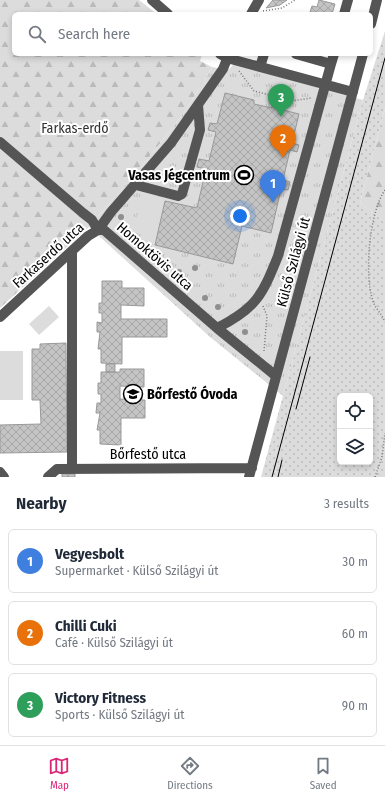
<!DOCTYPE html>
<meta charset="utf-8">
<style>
body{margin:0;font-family:"Fira Sans Condensed",sans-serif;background:#f2f2f3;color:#1f2937}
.controls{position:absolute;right:12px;bottom:12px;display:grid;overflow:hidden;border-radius:6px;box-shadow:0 2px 6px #0003}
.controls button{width:36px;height:36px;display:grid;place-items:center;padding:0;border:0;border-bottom:1px solid #e0e1e3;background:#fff;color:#1f2937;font:20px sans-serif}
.you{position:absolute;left:240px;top:216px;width:14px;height:14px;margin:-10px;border:3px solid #fff;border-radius:50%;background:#1a73e8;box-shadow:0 0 0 6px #1a73e833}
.badge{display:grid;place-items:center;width:26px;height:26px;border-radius:50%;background:#db2777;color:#fff;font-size:13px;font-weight:700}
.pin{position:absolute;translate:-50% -33px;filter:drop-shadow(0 1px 2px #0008)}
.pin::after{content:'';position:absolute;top:21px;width:14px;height:12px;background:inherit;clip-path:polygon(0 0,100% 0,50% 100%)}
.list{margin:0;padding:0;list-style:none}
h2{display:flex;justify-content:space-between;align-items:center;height:52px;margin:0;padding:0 16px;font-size:17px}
h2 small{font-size:13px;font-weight:400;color:#747a83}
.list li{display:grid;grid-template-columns:26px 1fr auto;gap:12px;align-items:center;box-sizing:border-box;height:64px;margin:0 8px 8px;padding:0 8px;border:1px solid #e0e1e3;border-radius:6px}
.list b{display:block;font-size:15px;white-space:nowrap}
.list p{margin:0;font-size:13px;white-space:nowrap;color:#747a83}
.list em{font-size:13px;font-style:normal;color:#747a83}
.icon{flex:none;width:22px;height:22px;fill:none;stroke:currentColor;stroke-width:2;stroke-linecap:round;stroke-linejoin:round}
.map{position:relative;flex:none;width:385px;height:477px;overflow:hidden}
.search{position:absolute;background:#fff;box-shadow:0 2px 6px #0003;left:12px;right:12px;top:12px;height:44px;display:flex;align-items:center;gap:10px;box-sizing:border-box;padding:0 14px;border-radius:6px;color:#747a83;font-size:15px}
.sheet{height:268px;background:#fff}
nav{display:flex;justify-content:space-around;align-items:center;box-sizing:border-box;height:56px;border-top:1px solid #e0e1e3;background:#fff;font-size:11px;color:#747a83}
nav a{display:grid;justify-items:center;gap:2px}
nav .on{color:#db2777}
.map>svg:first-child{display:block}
.grass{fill:url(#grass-dots);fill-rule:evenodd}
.forest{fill:url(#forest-firs)}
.park{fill:url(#park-tufts)}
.garden{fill:#dcdcdc}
.building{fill:url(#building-cross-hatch);stroke:#999}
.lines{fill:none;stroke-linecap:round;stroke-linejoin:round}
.path{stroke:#777;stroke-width:1.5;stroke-dasharray:1 2;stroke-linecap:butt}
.minor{stroke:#555;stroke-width:10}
.tram{stroke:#000;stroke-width:1}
.tree{fill:#8f8f8f}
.labels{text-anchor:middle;stroke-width:4;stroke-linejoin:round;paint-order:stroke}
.park-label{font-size:14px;fill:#333;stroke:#fff}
.poi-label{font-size:14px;font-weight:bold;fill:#000;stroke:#fff;text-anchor:end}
.street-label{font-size:14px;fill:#000;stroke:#fff}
</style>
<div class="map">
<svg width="385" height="477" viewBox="0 0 385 477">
<defs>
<pattern id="grass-dots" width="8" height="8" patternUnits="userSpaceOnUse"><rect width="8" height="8" fill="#dcdcdc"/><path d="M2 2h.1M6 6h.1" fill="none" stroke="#bbb" stroke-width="1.8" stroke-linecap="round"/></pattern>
<pattern id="forest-firs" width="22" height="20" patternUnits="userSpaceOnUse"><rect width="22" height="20" fill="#dcdcdc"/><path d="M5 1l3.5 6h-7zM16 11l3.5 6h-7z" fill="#bbb"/></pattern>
<pattern id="park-tufts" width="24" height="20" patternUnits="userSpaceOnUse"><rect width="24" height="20" fill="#dcdcdc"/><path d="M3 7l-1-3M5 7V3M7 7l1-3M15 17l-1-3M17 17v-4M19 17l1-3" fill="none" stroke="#bbb"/></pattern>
<pattern id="building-cross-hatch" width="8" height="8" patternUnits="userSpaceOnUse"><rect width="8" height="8" fill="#c4c4c4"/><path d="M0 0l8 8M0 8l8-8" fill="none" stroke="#a7a7a7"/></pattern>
</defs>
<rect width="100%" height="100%" fill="#fff"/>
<path class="grass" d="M385,31V108L360,203L385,222V477H261L363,100ZM340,396H370V462H340Z"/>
<path class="forest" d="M0,0H139L157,14H14V54H202L200,61L212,67L186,110L147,160L89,227L0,308Z
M385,108V222L360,203Z"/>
<path class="park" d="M234,64L363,100L283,396L210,337L89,227L147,160L186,110L212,67L228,70Z"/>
<path class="garden" d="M141,201L164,207L156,237L133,231Z
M49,306L59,317L39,335L29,324Z
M0,351H23V400H0Z"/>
<path class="building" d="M273,0H287L280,5L266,8Z
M319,0L335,4L332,14L310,12L312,6L317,7Z
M225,93L254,100V104L272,108L275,98L282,100L279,109L299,114L292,143L299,145L297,152L290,150L283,180L290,182L288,190L281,189L271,233L242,226L233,264L155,245L165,201L197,208L206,169L197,167L199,159L209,161L216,132L208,130L210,123L217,124Z
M102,281H122V288H144V306L121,305V319H167V337H122V364L101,363V349H98L100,332H97V322L102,323V313H99V303H102Z
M66,343L67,452L0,453V425L41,424L40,400H32V349H40V344Z
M106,364H115V372H106Z
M120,369H144V387L120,386V399L145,400V418H121V445L100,444V430H97L100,413H96L97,403H101V394H98V383H101V372H120Z
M62,474H75V477H62Z"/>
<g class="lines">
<path class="path" d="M263,11L282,8L295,0
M239,71L254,91L284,99L285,102L311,98
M385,190C369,213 364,275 373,301C375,308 382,314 385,322
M263,306L267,316L264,351
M375,477L382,457L385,433"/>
<path class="minor" d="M152,0L168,14
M251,14L259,0
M344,14L348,0
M371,24L377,0
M220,54L227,58L353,92
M331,64L334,54
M260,67L264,54
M0,142L83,213L92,220L98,230
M136,185L178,196L182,194L200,130L198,105
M98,230L111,212L171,143L223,69L229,54
M72,251V469
M0,317L88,236L98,230H104L217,328L276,376
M217,328C256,308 262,296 278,256L331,64L296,54
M0,472L4,477
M48,477L57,469L252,468
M249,477L363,54"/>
<path class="tram" d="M296,409L310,357
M272,477L385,58
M278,477L282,460"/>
</g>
<g class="tree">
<circle cx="121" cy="217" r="3"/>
<circle cx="195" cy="268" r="3"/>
<circle cx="179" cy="272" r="3"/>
<circle cx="205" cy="298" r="3"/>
<circle cx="218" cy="307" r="3"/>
<circle cx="245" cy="332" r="3"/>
</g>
<defs>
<g id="stadium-ring" transform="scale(1)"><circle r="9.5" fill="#fff" stroke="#000" stroke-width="1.5"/><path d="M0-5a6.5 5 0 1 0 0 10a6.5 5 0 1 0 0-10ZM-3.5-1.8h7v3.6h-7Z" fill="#000"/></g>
<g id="school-ring" transform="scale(1)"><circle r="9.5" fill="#fff" stroke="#000" stroke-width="1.5"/><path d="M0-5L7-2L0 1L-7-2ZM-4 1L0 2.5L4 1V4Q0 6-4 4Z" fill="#000"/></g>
</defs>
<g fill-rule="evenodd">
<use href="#stadium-ring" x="244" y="175"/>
<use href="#school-ring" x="133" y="394"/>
</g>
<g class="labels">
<g class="park-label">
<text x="75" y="133">Farkas-erdő</text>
</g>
<g class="poi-label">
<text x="230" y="180">Vasas Jégcentrum</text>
<text x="147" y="399" text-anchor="start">Bőrfestő Óvoda</text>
</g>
<g class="street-label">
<text transform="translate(48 255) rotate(-42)" y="5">Farkaserdő utca</text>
<text transform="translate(155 256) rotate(41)" y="5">Homoktövis utca</text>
<text transform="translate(293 262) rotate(-75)" y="5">Külső Szilágyi út</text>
<text x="148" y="459">Bőrfestő utca</text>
</g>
</g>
</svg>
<div class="controls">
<button><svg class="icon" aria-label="locate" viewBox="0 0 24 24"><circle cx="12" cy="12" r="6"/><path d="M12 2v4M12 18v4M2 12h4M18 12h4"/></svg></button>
<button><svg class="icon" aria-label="layers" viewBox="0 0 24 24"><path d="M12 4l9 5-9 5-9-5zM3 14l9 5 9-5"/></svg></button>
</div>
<div class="you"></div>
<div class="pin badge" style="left:273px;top:203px;background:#3f7fe0">1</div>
<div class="pin badge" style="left:283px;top:158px;background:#e8710a">2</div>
<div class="pin badge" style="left:281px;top:117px;background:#2e9e5b">3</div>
<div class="search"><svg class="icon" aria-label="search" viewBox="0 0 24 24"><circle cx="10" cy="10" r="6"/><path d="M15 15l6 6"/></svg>Search here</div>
</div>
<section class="sheet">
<h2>Nearby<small>3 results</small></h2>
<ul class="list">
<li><span class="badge" style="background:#3f7fe0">1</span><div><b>Vegyesbolt</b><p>Supermarket · Külső Szilágyi út</p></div><em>30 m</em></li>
<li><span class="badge" style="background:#e8710a">2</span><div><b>Chilli Cuki</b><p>Café · Külső Szilágyi út</p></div><em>60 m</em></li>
<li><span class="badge" style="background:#2e9e5b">3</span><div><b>Victory Fitness</b><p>Sports · Külső Szilágyi út</p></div><em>90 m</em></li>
</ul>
</section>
<nav>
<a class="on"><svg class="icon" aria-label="map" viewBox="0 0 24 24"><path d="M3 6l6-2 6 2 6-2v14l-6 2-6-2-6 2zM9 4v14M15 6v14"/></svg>Map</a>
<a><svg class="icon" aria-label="directions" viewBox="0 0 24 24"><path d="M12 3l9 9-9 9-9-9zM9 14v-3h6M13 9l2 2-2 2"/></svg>Directions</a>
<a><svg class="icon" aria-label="saved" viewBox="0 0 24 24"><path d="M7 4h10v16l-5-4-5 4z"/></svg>Saved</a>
</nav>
